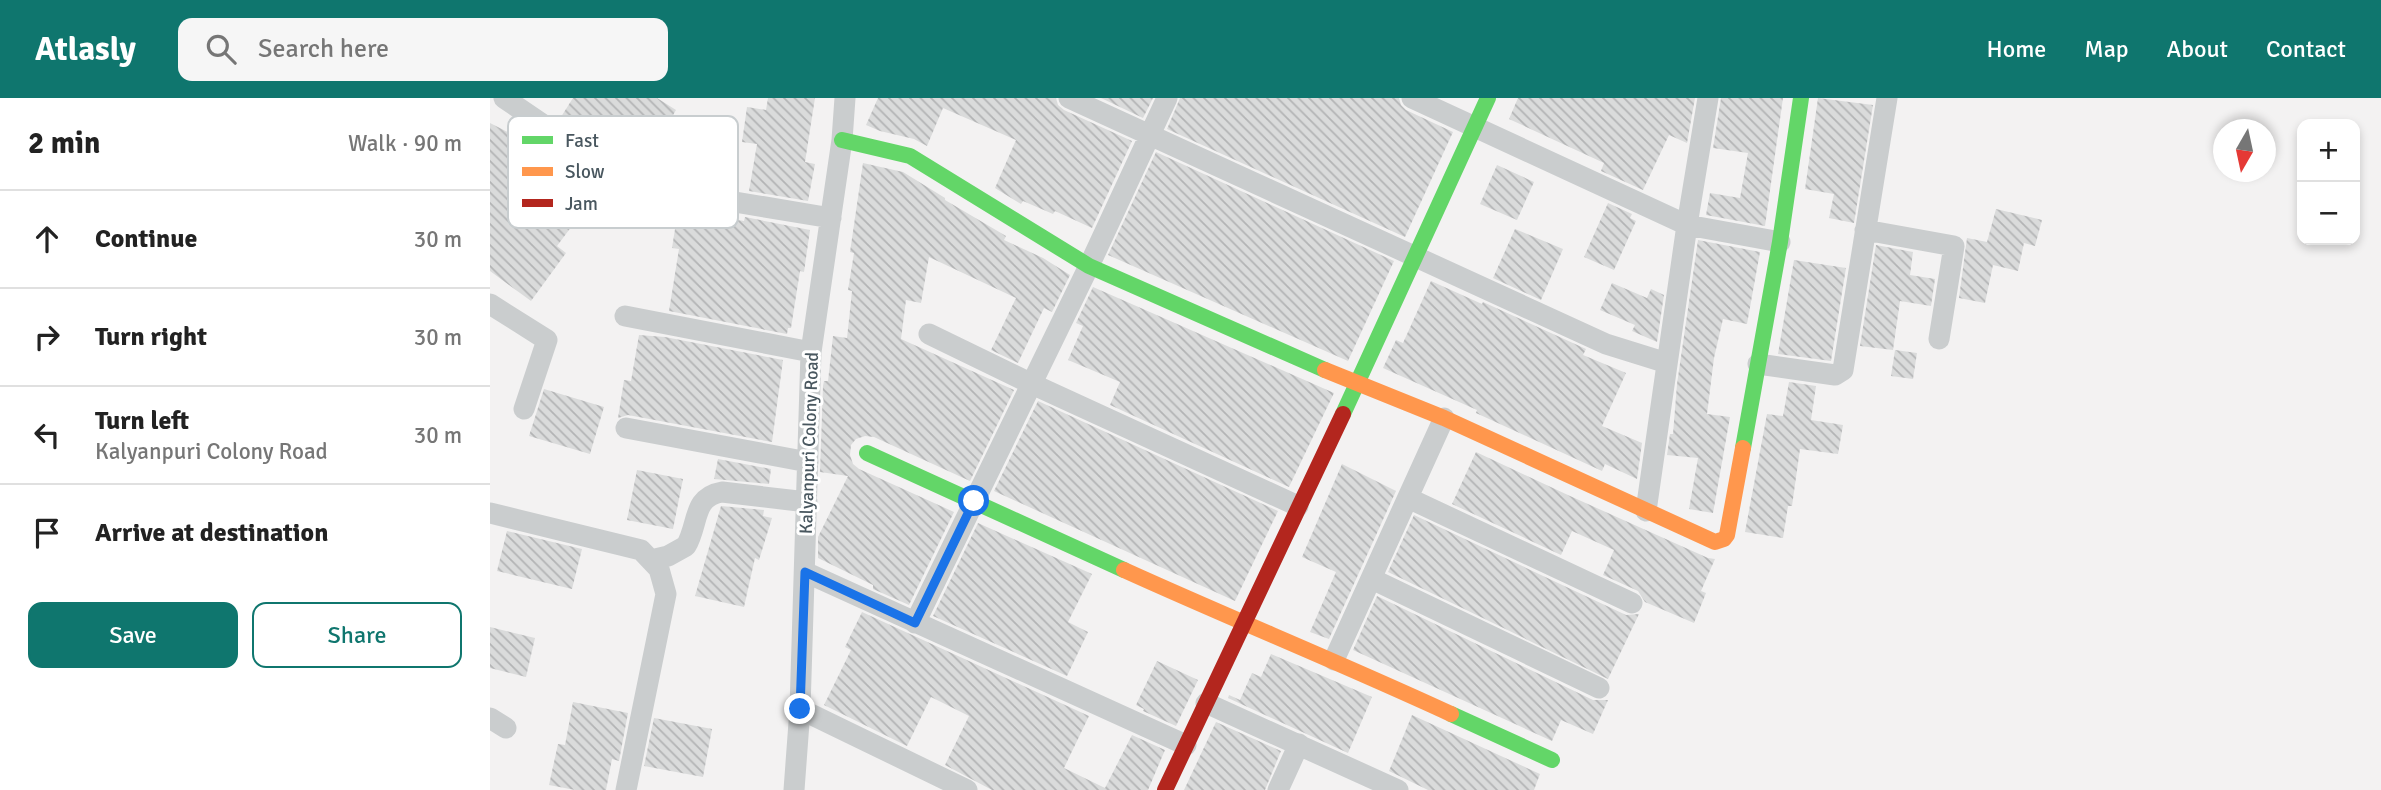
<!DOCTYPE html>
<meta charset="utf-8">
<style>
body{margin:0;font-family:Signika,sans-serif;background:#f6f6f6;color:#222}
.controls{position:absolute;right:21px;top:21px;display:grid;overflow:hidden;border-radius:14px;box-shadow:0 4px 10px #0003}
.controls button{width:63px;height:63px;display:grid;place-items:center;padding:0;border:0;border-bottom:2px solid #e0e0e0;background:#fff;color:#222;font:35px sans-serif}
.compass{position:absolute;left:1723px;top:21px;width:63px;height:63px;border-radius:50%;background:#fff;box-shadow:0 4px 10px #0003;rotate:189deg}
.stop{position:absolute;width:21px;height:21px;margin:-16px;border:5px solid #1a73e8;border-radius:50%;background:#fff}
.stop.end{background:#1a73e8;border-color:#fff;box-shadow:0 2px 7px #0008}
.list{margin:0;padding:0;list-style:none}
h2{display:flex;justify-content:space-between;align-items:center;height:91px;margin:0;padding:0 28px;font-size:30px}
h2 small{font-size:23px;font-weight:400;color:#767676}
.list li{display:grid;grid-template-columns:46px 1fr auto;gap:21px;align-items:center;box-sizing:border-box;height:98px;padding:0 28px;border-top:2px solid #e0e0e0}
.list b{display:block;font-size:26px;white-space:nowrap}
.list p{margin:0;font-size:23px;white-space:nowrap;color:#767676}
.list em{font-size:23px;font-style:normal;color:#767676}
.actions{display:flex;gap:14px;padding:21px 28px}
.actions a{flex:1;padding:16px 0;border:2px solid #0f766e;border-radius:14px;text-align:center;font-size:24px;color:#0f766e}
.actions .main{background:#0f766e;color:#fff}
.icon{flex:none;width:38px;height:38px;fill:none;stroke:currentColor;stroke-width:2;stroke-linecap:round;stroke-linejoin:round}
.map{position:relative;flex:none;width:1891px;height:692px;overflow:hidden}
header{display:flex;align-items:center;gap:42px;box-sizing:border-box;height:98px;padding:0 35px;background:#0f766e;color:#fff}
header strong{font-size:33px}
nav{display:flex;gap:38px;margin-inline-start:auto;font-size:24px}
.search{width:490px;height:63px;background:#f6f6f6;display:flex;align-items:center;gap:18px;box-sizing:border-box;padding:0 24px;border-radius:14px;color:#767676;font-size:26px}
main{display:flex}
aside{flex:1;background:#fff}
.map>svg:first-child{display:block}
.building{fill:url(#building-back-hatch)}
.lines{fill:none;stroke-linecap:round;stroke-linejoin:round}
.street{stroke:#cacdce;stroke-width:21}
.fast{stroke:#63d668;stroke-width:16}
.slow{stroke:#ff974d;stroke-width:16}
.jam{stroke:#b3261e;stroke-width:16}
.route{stroke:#1a73e8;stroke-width:9}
.labels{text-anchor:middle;stroke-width:6;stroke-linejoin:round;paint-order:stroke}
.street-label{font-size:18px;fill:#49575f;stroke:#fff}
.key{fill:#fff;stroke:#c8cdcf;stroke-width:2}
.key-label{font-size:19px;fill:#49575f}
</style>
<header>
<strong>Atlasly</strong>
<div class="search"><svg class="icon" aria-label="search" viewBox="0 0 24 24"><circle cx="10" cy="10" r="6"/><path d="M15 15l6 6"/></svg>Search here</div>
<nav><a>Home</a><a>Map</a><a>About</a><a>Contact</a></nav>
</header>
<main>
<aside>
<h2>2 min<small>Walk · 90 m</small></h2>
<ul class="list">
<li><svg class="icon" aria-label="ahead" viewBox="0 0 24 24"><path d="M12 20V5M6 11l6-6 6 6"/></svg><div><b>Continue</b></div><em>30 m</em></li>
<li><svg class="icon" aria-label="right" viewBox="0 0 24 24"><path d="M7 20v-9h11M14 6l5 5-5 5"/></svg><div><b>Turn right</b></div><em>30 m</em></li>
<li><svg class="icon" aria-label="left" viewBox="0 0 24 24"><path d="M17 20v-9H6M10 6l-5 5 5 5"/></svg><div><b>Turn left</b><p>Kalyanpuri Colony Road</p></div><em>30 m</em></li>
<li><svg class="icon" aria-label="arrive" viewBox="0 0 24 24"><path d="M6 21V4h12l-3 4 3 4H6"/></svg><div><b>Arrive at destination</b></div></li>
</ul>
<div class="actions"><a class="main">Save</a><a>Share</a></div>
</aside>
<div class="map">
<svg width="1891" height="692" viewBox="0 0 1891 692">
<defs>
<pattern id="building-back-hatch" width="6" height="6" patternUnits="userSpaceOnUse" patternTransform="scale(1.75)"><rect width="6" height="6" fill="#dadbdb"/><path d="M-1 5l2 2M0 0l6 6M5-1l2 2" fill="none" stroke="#b3b4b5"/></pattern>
</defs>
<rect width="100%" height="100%" fill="#f3f2f2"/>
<path class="building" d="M83,0H167L186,12L175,31L206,37L197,83L160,76L69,22Z
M278,0H325L315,64L325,66L318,103L259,93L267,46L252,44L257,9L276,12Z
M388,0H566L568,7L574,12L642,43L602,130L565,113L563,116L533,103L531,106L505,90L526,42L453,10L437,48L424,41L390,33L376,27Z
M611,0H663L653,20Z
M690,0H909L911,7L916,12L963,34L915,139L677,31Z
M1028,0H1205L1197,45L1179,37L1153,92L1111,73L1114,65L1019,21Z
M1231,0H1293L1275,128L1216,117L1220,95L1250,100L1258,55L1223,50Z
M1328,0L1383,7L1364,125L1339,120L1344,96L1315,91Z
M0,25L51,51L56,44L117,81L67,148L76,155L41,203L0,173Z
M666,54L904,163L858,263L618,157Z
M373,65L413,74L455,100V102L516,138L514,142L553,160L580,177L562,214L554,210L528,265L501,252L526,200L439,159L431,205L416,202L411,241L524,292L480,383L384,339L375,338L366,341L361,347L360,357L363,366L369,371L464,414L419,507L383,491V487L328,460V439L358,378L330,374L333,288L334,283H338L343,238L357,240L362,193L358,192L364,155L360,154Z
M1007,67L1044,84L1027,122L990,106Z
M1118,105L1142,116L1140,120L1146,123L1124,172L1094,159Z
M1506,111L1552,122L1545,148L1534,145L1528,173L1503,167L1495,205L1469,200L1477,140L1497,144Z
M188,112L254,123L255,119L320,132L314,174L310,173L301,230H298L297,236L179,213L189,151L182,150Z
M1025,131L1073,151L1051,202L1003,180Z
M1208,142L1270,154L1257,226L1233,221L1224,260L1217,316L1240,319L1223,415L1199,411L1208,360L1177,357L1180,336H1183L1187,286Z
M1386,147L1423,154L1420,177L1445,181L1441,208L1410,203L1403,252L1370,248Z
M1304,162L1356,170L1341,263L1288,256Z
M941,183L992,206L993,204L1096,251L1093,257L1136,275L1112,328L1152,345L1147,381L1115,366L1112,373L986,315L987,312L893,270L906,242L913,245Z
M1122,185L1157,200L1161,191L1174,197L1167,244L1142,233L1145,227L1110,212Z
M603,189L844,295L799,389L620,307L630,284L578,262L593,228L586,225Z
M149,237L175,239L293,262L282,344L138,317L128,320L134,282L141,283Z
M1405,252L1427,255L1423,281L1401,278Z
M1299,284L1326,288L1321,322L1353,327L1348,356L1310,351L1302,408H1298L1293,440L1255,434L1277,316L1293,318Z
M54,291L114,309L100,356L39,338Z
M548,303L788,413L745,503L504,393Z
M986,354L1080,398L1218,460L1225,461L1211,493L1216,495L1204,525L1155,504L1148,493L1113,477L1124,452L1082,433L1071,457L962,406Z
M228,361L281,371L279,386L224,381Z
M852,366L906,393L839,541L820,534L846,474L812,459Z
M147,372L193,381L183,431L137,422Z
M231,408L274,412L273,418L282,420L269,462L265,460L254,509L205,498Z
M924,417L1136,517L1149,516L1118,581L898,474Z
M488,425L602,476L578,524L598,534L577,578L443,518Z
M17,433L92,451L82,491L7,473Z
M887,498L1103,602H1118L1103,636L1071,622L1062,643L863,552Z
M372,514L599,618L574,670L615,690L642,637L675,652L658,692H502L455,667L479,618L441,599L417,648L334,607L361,552L355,549Z
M0,529L45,540L36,579L0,570Z
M781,556L882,599L858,655L738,600L739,597L750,602L762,575L771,579Z
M667,563L708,582L686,628L653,613L654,611L646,607Z
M83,604L138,615L129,663L122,661L116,692H85L59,687L68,646L75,647Z
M922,617L1050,676L1044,692H938L899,673Z
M164,620L222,631L213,679L154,668Z
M726,624L791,653L775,692H694Z"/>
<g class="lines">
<path class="street" d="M14,0L58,30L155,89L341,120
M579,0L1116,246L1177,265
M922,0L1197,127L1290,144
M1375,132L1464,148L1449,241
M0,206L57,242L34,311
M135,218L321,254
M439,236L542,286L808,408
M1268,266L1345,277L1353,272L1397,0
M136,330L318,364
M918,400L1142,505
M1156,413L1197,127L1218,0
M0,415L151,452L169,471L176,496L136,692
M161,462L178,458L196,448C209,426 202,399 232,394L317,404
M315,474L696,647
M882,481L1109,590
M425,525L599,168L677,0
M844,562L954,320
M716,605L908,692
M310,611L477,692
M0,620L16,630
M304,692L310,611L321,254L352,42L355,0
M788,692L809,646"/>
<path class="fast" d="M352,42L420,58L599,168L835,272
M853,316L998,0
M1253,350L1290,144L1311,0
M377,355L634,472
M961,616L1062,662"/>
<path class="slow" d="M835,272L954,320L1225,444L1234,441L1237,437L1253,350
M634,472C742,521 853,566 961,616"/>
<path class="jam" d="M675,692L853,316"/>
</g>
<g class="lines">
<path class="route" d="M310,611L315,474L425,525L484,403"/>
</g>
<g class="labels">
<g class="street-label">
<text transform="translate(319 345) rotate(-88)" y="6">Kalyanpuri Colony Road</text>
</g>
</g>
<rect x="18" y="18" width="230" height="112" rx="10" class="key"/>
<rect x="32" y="38" width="31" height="8" fill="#63d668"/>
<rect x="32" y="69" width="31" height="9" fill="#ff974d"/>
<rect x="32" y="101" width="31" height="8" fill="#b3261e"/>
<g class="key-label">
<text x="75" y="49">Fast</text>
<text x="75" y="80">Slow</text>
<text x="75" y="112">Jam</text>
</g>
</svg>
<div class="controls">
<button>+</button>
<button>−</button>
</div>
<svg class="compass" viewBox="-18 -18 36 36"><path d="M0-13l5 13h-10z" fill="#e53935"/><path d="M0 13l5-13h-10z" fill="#767676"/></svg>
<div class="stop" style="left:484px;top:403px"></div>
<div class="stop end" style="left:310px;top:611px"></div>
</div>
</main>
